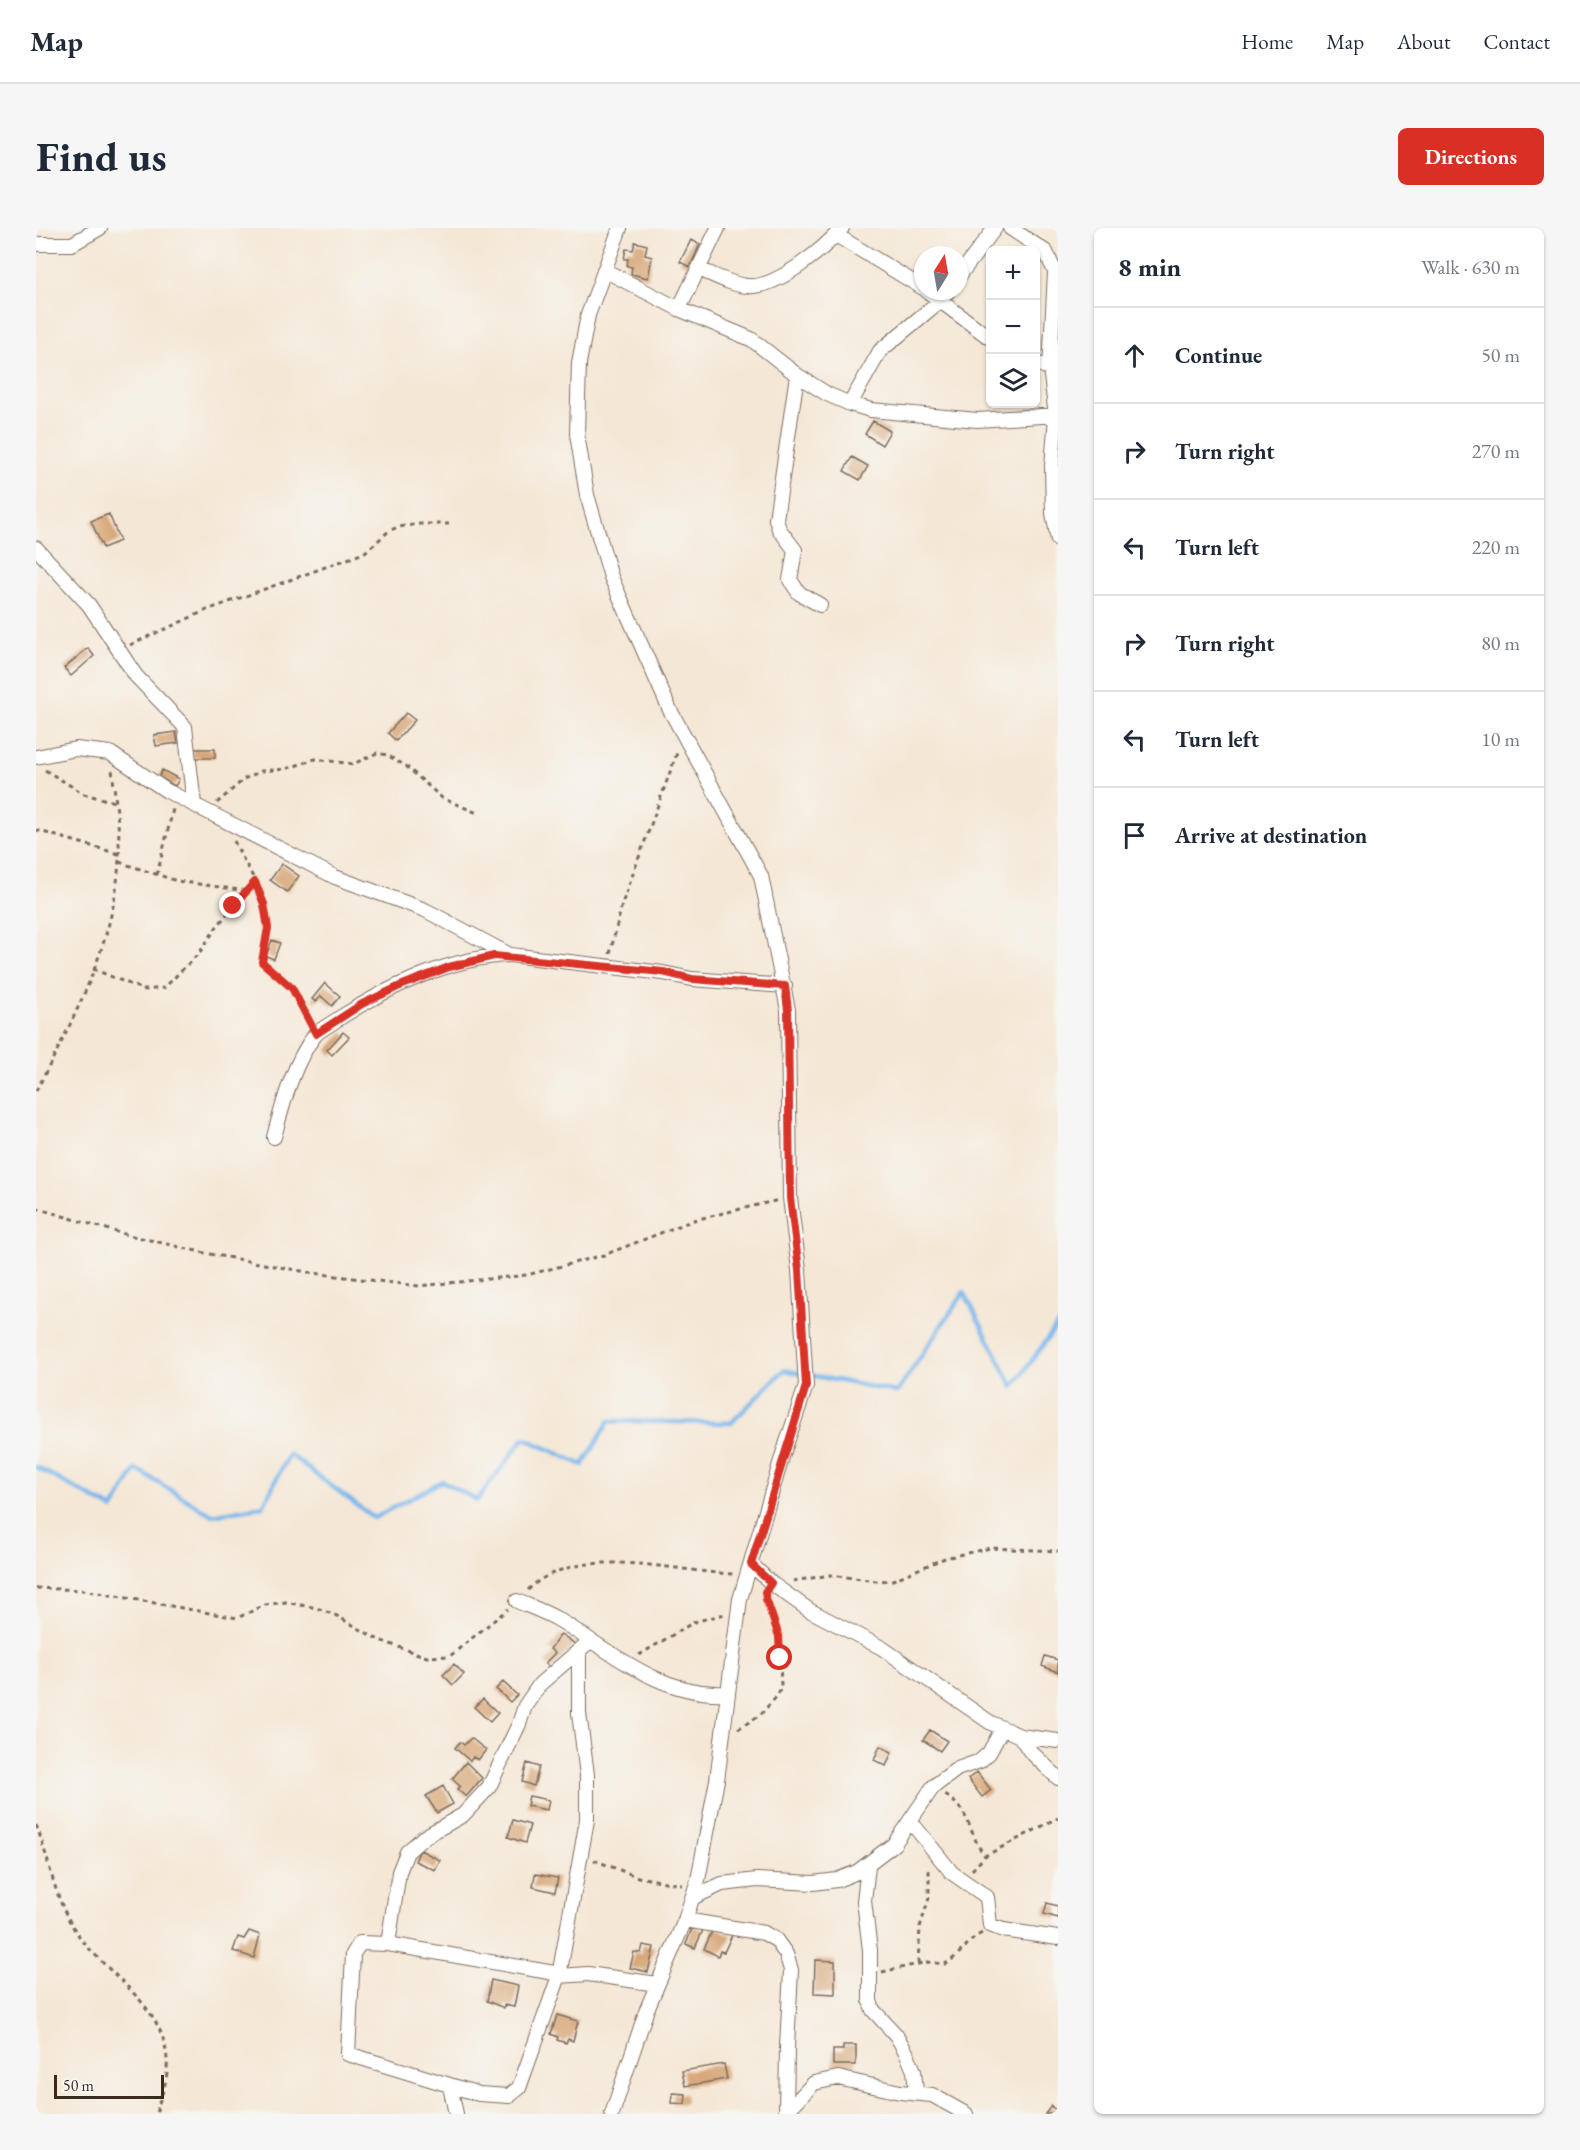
<!DOCTYPE html>
<meta charset="utf-8">
<style>
body{margin:0;font-family:"EB Garamond",serif;background:#f6f6f7;color:#1f2937}
.controls{position:absolute;right:18px;top:18px;display:grid;overflow:hidden;border-radius:9px;box-shadow:0 2px 4px #0004}
.controls button{width:54px;height:54px;display:grid;place-items:center;padding:0;border:0;border-bottom:2px solid #e0e1e3;background:#fff;color:#1f2937;font:30px sans-serif}
.compass{position:absolute;left:878px;top:18px;width:54px;height:54px;border-radius:50%;background:#fff;box-shadow:0 2px 4px #0004;rotate:11deg}
.scale{position:absolute;left:18px;bottom:15px;width:110px;box-sizing:border-box;padding-left:6px;border:3px solid #3b2a1e;border-top:0;font-size:16px;line-height:21px;white-space:nowrap;color:#3b2a1e;-webkit-text-stroke:4px #f6f6f2;paint-order:stroke}
.stop{position:absolute;width:18px;height:18px;margin:-14px;border:4px solid #d93025;border-radius:50%;background:#fff}
.stop.end{background:#d93025;border-color:#fff;box-shadow:0 2px 6px #0008}
.list{margin:0;padding:0;list-style:none}
h2{display:flex;justify-content:space-between;align-items:center;height:78px;margin:0;padding:0 24px;font-size:26px}
h2 small{font-size:20px;font-weight:400;color:#747a83}
.list li{display:grid;grid-template-columns:39px 1fr auto;gap:18px;align-items:center;box-sizing:border-box;height:96px;padding:0 24px;border-top:2px solid #e0e1e3}
.list b{display:block;font-size:22px;white-space:nowrap}
.list em{font-size:20px;font-style:normal;color:#747a83}
.icon{flex:none;width:33px;height:33px;fill:none;stroke:currentColor;stroke-width:2;stroke-linecap:round;stroke-linejoin:round}
.map{position:relative;flex:none;width:1022px;height:1886px;overflow:hidden;border-radius:9px}
header{display:flex;align-items:center;gap:36px;box-sizing:border-box;height:84px;padding:0 30px;background:#fff;border-bottom:2px solid #e0e1e3}
header strong{font-size:28px}
nav{display:flex;gap:33px;margin-inline-start:auto;font-size:21px}
.intro{display:flex;align-items:center;justify-content:space-between;box-sizing:border-box;height:144px;padding:0 36px}
h1{margin:0;font-size:42px}
.button{padding:15px 27px;border-radius:9px;background:#d93025;color:#fff;font-size:21px;font-weight:700}
main{display:flex;gap:36px;padding:0 36px}
aside{flex:1;background:#fff;border-radius:9px;box-shadow:0 2px 4px #0004}
.map>svg:first-child{display:block}
.lines{fill:none;stroke-linecap:round;stroke-linejoin:round}
.stream{stroke:#79b7ec;stroke-width:4.5}
.building{fill:#d8a779}
.minor-casing{stroke:#7c6c5e;stroke-width:16}
.path{stroke:#7c6c5e;stroke-width:3;stroke-dasharray:4.5 4.5;stroke-linecap:butt}
.minor{stroke:#fff;stroke-width:14}
.route{stroke:#d93025;stroke-width:8}
</style>
<header>
<strong>Map</strong>
<nav><a>Home</a><a>Map</a><a>About</a><a>Contact</a></nav>
</header>
<div class="intro"><h1>Find us</h1><a class="button">Directions</a></div>
<main>
<div class="map">
<svg width="1022" height="1886" viewBox="0 0 1022 1886">
<rect width="100%" height="100%" fill="#f6f6f2"/>
<filter id="ink" filterUnits="userSpaceOnUse"><feTurbulence type="fractalNoise" baseFrequency=".0167" numOctaves="2"/><feDisplacementMap in="SourceGraphic" scale="12" xChannelSelector="R" yChannelSelector="G"/><feConvolveMatrix kernelMatrix="1 2 1 2 8 2 1 2 1" color-interpolation-filters="sRGB"/></filter>
<filter id="wash" filterUnits="userSpaceOnUse"><feTurbulence type="fractalNoise" baseFrequency=".008" numOctaves="4" result="noise"/><feDisplacementMap in="SourceGraphic" scale="24" xChannelSelector="R" yChannelSelector="G"/><feGaussianBlur stdDeviation="1.35" result="paint"/><feColorMatrix in="noise" values="0 0 0 0 0 0 0 0 0 0 0 0 0 0 0 0 0 1.4 0 .05"/><feComposite in="paint" operator="in"/></filter>
<g filter="url(#wash)">
<rect width="100%" height="100%" fill="#f5e7d5"/>
<g class="lines">
<path class="stream" d="M0,1239L77,1281L100,1241L176,1287L227,1278L253,1226L338,1290L406,1253L441,1272L488,1210L547,1237L573,1193L695,1195L748,1142L861,1164L928,1064L977,1159L1022,1096"/>
</g>
<g id="blocks">
<path class="building" d="M655,12L664,16L654,39L644,34Z
M599,14L611,17L609,27L616,29L612,50L595,46L596,39L591,38L592,31H588L590,21L597,22Z
M837,193L854,203L846,217L829,206Z
M816,229L832,238L824,252L808,243Z
M73,286L84,313L67,320L55,293Z
M52,420L58,428L35,448L28,440Z
M370,485L379,492L360,513L352,505Z
M140,504L142,515L120,518L118,507Z
M157,521H179V530H157Z
M126,542L143,551L139,558L123,549Z
M246,636L263,648L251,664L234,652Z
M236,712L244,715L238,731L230,728Z
M289,755L304,768L296,778L285,768L280,774L276,771Z
M307,804L313,809L296,827L291,822Z
M525,1406L539,1416L516,1442L509,1435L519,1425L514,1421Z
M1009,1428L1022,1432V1444L1006,1438Z
M418,1436L428,1446L417,1457L407,1447Z
M467,1454L481,1467L474,1474L460,1461Z
M447,1471L462,1485L454,1494L438,1479Z
M894,1502L911,1513L904,1523L887,1512Z
M435,1510L450,1522L442,1532L437,1529L434,1533L419,1520L424,1514L428,1517Z
M844,1518L856,1524L850,1538L838,1532Z
M430,1534L446,1550L430,1569L421,1561L424,1558L416,1551Z
M491,1535L503,1539L498,1558L486,1554Z
M941,1544L955,1562L946,1569L932,1551Z
M407,1558L417,1576L401,1585L390,1568Z
M493,1568L513,1572L511,1582L491,1578Z
M477,1592L494,1597L489,1615L472,1609Z
M384,1622L404,1632L399,1642L379,1633Z
M499,1646L522,1650L519,1664L497,1659Z
M1011,1675L1022,1678V1690L1008,1686Z
M657,1698L667,1702L659,1720L650,1716Z
M678,1699L696,1707L688,1724L684,1723L682,1728L668,1721Z
M213,1703L224,1707L218,1730L197,1723L202,1709L208,1711Z
M607,1717L618,1719L612,1744L594,1740L598,1724L605,1725Z
M779,1732L799,1733V1766L778,1765Z
M455,1752L482,1758L478,1779L468,1777V1780L451,1773Z
M521,1787L542,1793L537,1813L532,1811L530,1815L521,1812L522,1809L515,1806Z
M807,1817H820V1837H797V1822H807Z
M688,1836L691,1851L649,1858L646,1843Z
M637,1865L650,1866L649,1876L636,1875Z
M1015,1878L1022,1884V1886H1009Z"/>
</g>
</g>
<g filter="url(#ink)">
<use href="#blocks" fill-opacity="0" stroke="#7c6c5e" stroke-width="1.5"/>
<g class="lines">
<g class="minor-casing">
<path id="minor" d="M974,0L1010,24L1019,44L1014,140L1020,188L1016,238L1017,285L1022,312
M800,7L887,60
M0,16H36L64,0
M663,41C678,47 695,57 712,58C740,61 789,20 806,0
M568,42L643,81L715,111L761,147L791,166L814,176L835,182L941,192L1022,187
M923,48L959,0
M891,63L954,110
M643,81L682,0
M999,135L1014,140
M761,147L740,291L743,301L759,322L754,352L763,365L784,377
M814,176L844,123L905,72L912,63
M0,320L53,377L100,448L149,499L158,576
M0,529L40,521L74,525L131,563L299,649L389,682L472,726
M238,909C247,876 257,835 279,807C285,801 295,796 302,791C350,760 415,729 474,727L627,745L656,751L749,758
M715,1336L735,1355L773,1382L846,1420L955,1495L984,1508L1022,1513
M481,1373C495,1379 510,1384 523,1392C576,1424 626,1469 691,1465
M554,1413L504,1456L489,1478L483,1496L453,1559L427,1587L388,1609L371,1624L363,1644L352,1716L324,1715L317,1726L312,1826L443,1866L473,1868L483,1860L523,1748L552,1746L621,1756
M984,1508L994,1523L1022,1550
M875,1594L916,1645L951,1669L954,1697L967,1702L1022,1710
M832,1638L828,1673L834,1722V1773L837,1782L860,1807L871,1826L878,1843L880,1864
M656,1670L686,1656L721,1652L777,1655L801,1652L821,1644L858,1616L897,1559L921,1541L944,1533L953,1525L966,1501
M649,1692L728,1705L740,1712L750,1726L755,1742L751,1819L750,1886
M352,1716L524,1746
M523,1748L551,1592V1547L543,1485V1423
M414,1858L420,1886
M751,1883L778,1855L802,1850L864,1864L896,1867L930,1886
M576,1886L611,1781L649,1692L662,1652L681,1552L704,1371L747,1226L770,1158L763,1042L754,970L752,782L725,648L634,482L575,349L551,267L541,206L543,135L552,87L584,0"/>
</g>
<path class="path" d="M94,417L171,382L328,325L353,303L362,299L384,296H413
M9,542L48,566L79,574
M181,575L208,551L225,543L250,541L279,531L317,536L341,525L351,527L370,538L406,570L441,585
M0,602L83,626
M198,613C211,641 233,669 232,701C231,713 225,722 226,734L256,760L273,793
M83,634L141,653L211,663
M121,647L137,581
M574,726L586,676L641,525
M57,741L108,762L128,760L164,724L182,697L219,654
M0,863C38,791 81,710 83,628C84,599 79,570 76,541
M0,980L84,1005L169,1025L276,1045L383,1058L491,1047L568,1027L658,992L743,972
M757,1353L795,1347L840,1353L857,1352L909,1330L954,1320L1022,1323
M0,1360L47,1362L201,1390L229,1377L249,1374L281,1380L301,1388L343,1412L391,1429L414,1428L472,1381
M492,1362C539,1314 639,1344 697,1346
M603,1427L658,1394L689,1386
M702,1501L724,1487L742,1467L745,1458L743,1408L730,1367
M909,1567C936,1584 931,1604 949,1628
M0,1597C12,1627 17,1663 33,1692C61,1746 135,1773 131,1842C131,1856 123,1872 120,1886
M558,1632L602,1649L646,1657
M936,1642L949,1628L1022,1590
M882,1735L884,1699L893,1670V1640
M846,1744L891,1734L909,1736C923,1729 931,1713 946,1705"/>
<use href="#minor" class="minor"/>
</g>
</g>
<g class="lines" filter="url(#ink)">
<path class="route" d="M197,678L219,654L228,676L232,700L226,734L256,760L280,806L326,776L364,758L413,739L458,728L627,744L656,751L749,758L752,782L754,970L763,1042L770,1158L715,1336L735,1355L729,1364L730,1371L743,1408L744,1430"/>
</g>
</svg>
<div class="controls">
<button>+</button>
<button>−</button>
<button><svg class="icon" aria-label="layers" viewBox="0 0 24 24"><path d="M12 4l9 5-9 5-9-5zM3 14l9 5 9-5"/></svg></button>
</div>
<svg class="compass" viewBox="-18 -18 36 36"><path d="M0-13l5 13h-10z" fill="#e53935"/><path d="M0 13l5-13h-10z" fill="#747a83"/></svg>
<div class="scale">50 m</div>
<div class="stop" style="left:744px;top:1430px"></div>
<div class="stop end" style="left:197px;top:678px"></div>
</div>
<aside>
<h2>8 min<small>Walk · 630 m</small></h2>
<ul class="list">
<li><svg class="icon" aria-label="ahead" viewBox="0 0 24 24"><path d="M12 20V5M6 11l6-6 6 6"/></svg><div><b>Continue</b></div><em>50 m</em></li>
<li><svg class="icon" aria-label="right" viewBox="0 0 24 24"><path d="M7 20v-9h11M14 6l5 5-5 5"/></svg><div><b>Turn right</b></div><em>270 m</em></li>
<li><svg class="icon" aria-label="left" viewBox="0 0 24 24"><path d="M17 20v-9H6M10 6l-5 5 5 5"/></svg><div><b>Turn left</b></div><em>220 m</em></li>
<li><svg class="icon" aria-label="right" viewBox="0 0 24 24"><path d="M7 20v-9h11M14 6l5 5-5 5"/></svg><div><b>Turn right</b></div><em>80 m</em></li>
<li><svg class="icon" aria-label="left" viewBox="0 0 24 24"><path d="M17 20v-9H6M10 6l-5 5 5 5"/></svg><div><b>Turn left</b></div><em>10 m</em></li>
<li><svg class="icon" aria-label="arrive" viewBox="0 0 24 24"><path d="M6 21V4h12l-3 4 3 4H6"/></svg><div><b>Arrive at destination</b></div></li>
</ul>
</aside>
</main>
